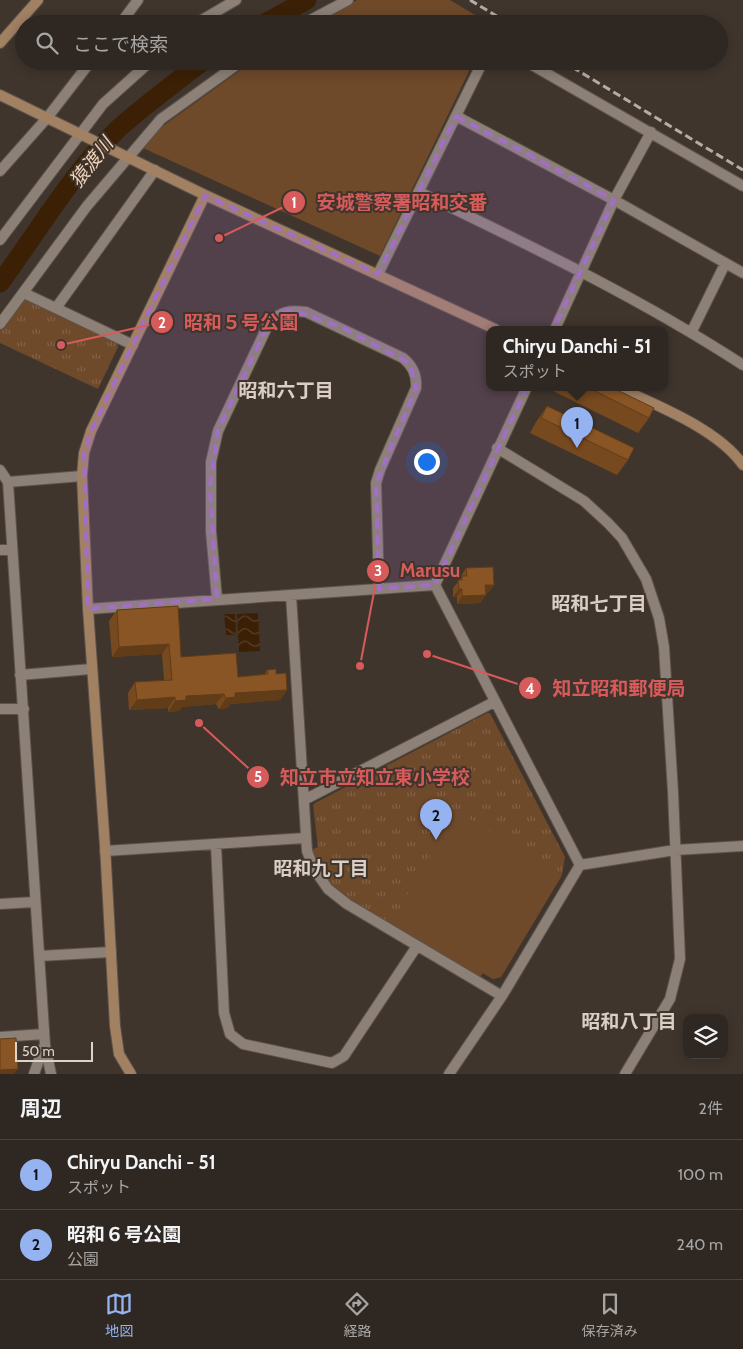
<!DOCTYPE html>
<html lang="ja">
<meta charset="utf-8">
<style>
body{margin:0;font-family:Cabin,"Noto Sans JP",sans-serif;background:#3b342f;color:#f1f3f6}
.controls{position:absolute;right:15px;bottom:15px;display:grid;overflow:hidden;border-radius:10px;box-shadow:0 2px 12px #0003}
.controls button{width:45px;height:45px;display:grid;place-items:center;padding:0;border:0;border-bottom:1px solid #4a4440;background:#2f2822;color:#f1f3f6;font:25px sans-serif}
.scale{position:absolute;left:15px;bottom:12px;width:78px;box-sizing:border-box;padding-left:5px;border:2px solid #dad3ce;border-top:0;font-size:14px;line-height:18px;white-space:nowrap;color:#dad3ce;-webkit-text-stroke:4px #3f352d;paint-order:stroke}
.you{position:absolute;left:426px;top:461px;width:18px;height:18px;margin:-12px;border:4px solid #fff;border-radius:50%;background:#1a73e8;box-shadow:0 0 0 8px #1a73e833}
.badge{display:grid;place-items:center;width:32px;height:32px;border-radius:50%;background:#95b2f1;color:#111;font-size:16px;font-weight:700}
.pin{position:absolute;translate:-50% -41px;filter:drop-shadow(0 1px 2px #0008)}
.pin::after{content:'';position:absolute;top:26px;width:18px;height:15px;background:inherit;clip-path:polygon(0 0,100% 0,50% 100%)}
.popup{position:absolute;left:486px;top:326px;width:182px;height:65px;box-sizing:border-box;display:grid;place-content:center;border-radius:10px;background:#2f2822;filter:drop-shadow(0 1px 4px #0005);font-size:16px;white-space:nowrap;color:#a7a6a5}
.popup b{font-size:19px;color:#f1f3f6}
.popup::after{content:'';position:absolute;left:50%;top:100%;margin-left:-10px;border:10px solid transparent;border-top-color:#2f2822}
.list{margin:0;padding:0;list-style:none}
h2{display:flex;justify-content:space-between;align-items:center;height:65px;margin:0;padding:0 20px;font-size:21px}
h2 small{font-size:16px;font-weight:400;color:#a7a6a5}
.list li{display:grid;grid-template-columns:32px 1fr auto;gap:15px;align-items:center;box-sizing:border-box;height:70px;padding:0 20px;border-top:1px solid #4a4440}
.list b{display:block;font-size:19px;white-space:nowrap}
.list p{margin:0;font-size:16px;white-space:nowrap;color:#a7a6a5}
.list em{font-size:16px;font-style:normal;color:#a7a6a5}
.icon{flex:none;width:28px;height:28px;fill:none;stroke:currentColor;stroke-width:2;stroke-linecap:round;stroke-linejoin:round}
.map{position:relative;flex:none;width:743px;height:1074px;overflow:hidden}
.search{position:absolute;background:#2f2822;box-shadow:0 2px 12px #0003;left:15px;right:15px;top:15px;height:55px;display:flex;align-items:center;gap:12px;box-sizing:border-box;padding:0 18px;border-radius:28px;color:#a7a6a5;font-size:19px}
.sheet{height:205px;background:#2f2822}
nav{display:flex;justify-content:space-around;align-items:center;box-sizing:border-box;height:70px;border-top:1px solid #4a4440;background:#2f2822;font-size:14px;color:#a7a6a5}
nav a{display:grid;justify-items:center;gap:2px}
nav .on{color:#95b2f1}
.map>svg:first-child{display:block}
.park{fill:url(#park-tufts)}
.pitch{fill:#6e492a}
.water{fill:url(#water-waves)}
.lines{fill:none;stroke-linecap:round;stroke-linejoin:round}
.river{stroke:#3b2006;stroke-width:19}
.street-casing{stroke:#5c534c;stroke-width:12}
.secondary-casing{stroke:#5c534c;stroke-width:12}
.street{stroke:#8c8077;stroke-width:10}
.secondary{stroke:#a28163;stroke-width:10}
.rail{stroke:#b4aca6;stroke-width:3;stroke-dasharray:8 4;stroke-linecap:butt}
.wall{fill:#77491f}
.shaded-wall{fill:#613c19}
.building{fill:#8a5524;stroke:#613c19}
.marked{fill:#a16fc5;fill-opacity:0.2;stroke:#a16fc5;stroke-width:4;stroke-dasharray:10 6;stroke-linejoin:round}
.labels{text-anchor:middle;stroke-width:4;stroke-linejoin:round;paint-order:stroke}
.water-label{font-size:19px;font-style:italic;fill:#f4d4ba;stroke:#3f352d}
.neighbourhood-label{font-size:19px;font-weight:bold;fill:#dbcec4;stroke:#3f352d}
.leader{fill:none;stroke:#d75b5a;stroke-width:2}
.callout-dot{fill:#d75b5a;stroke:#3f352d;stroke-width:2}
.mark-label{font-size:15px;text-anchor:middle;font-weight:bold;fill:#fff}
.callout-label{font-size:19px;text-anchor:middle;font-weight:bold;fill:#d75b5a;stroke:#3f352d;stroke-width:4;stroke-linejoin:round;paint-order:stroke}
</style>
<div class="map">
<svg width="743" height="1074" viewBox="0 0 743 1074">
<defs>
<pattern id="park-tufts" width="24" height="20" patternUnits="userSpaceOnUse" patternTransform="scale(1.25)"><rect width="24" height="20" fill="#6e492a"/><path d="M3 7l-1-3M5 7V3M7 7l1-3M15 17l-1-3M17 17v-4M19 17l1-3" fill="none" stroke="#826248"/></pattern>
<pattern id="water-waves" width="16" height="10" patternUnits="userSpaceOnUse" patternTransform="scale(1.25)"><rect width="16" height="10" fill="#3b2006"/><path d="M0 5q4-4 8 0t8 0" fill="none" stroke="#574029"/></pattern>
</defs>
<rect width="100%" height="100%" fill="#3f352d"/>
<path class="park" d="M28,300L117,343L118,347L98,389L0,343V331L23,301Z
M487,713H490L565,857L562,875L501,977L493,979L483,973L479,978L350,901L330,885L318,868L311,850L318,847L313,805L315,803Z"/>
<path class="pitch" d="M357,0H450L490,24H313Z
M253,61H474L380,256L143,148L145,139Z
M465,816L562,875L501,977L493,979L483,973L479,978L395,928L399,922L394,918L452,818Z"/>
<path class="water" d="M258,613L260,651L239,652L237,614Z
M224,614H235L236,635H226Z"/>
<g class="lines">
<path class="river" d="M263,24L307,0
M0,283C38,232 72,172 119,128C146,104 175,83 203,61"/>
<g class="street-casing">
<path id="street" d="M120,24L138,0
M195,24L236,0
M303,24L348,0
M525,61L743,186
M456,116L614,200L743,273
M0,171L47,118L91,61
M419,192C529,245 640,298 743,365
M0,240L103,104L151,61
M378,274L483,61
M24,293L133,345
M56,308L155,170
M0,324L87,206L161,119L242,61
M555,329L614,200L651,132
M692,331L725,264
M527,387L435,585L580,865
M497,448L584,501L608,523L622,538L646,579L659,618L664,647L673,792L680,959L670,999L625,1074
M0,470L8,482L45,1045L51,1074
M8,482L82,476
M0,550H12
M291,595L307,851L314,869L328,889L347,904L502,996L449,1074
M217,599L211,531V462L218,431L269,323C281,311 289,310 306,312L403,358C413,366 417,375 416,388L380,470L376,483L379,589
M88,609L435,585
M20,675L91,669
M0,709H24
M304,800L494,702
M216,845L224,1013L230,1034L243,1044L332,1063L344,1056L417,946
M105,851L305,838
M580,865L675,850L743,846
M0,904L34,902
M39,956L111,952
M502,996L580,865
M0,1037L44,1034
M34,1074L43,1048"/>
</g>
<g class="secondary-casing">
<path id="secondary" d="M0,43L38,0
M0,95L205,195L495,329
M617,387C656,405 718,429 743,465
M131,1074L119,1054L115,1026L105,846L88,609L82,476L84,453L91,431L205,195"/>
</g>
<use href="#street" class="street"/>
<use href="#secondary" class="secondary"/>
<path class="rail" d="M470,0L510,24
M562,61L743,170"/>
</g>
<path class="wall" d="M553,387H611L649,418L638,433L551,390Z
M547,406L628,460L617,475L530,433L536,422Z
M466,568L494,585L488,593H486L480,603L457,604V597H453V588L461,578V576Z
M178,606L181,657L238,677L264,675L267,670L276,674L287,690L280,700L230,704L228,708L219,709L216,704L182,707L179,711L168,712V708L129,710L128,693L135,682L164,680L162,654L112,657L109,621L117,610Z"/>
<path class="shaded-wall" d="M485,585H494L488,593H480Z
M459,589H462L457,597H453Z
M486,595L480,603L457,604L462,596Z
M169,644L162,654L112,657L119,647Z
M287,690L280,700L230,704L228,708L219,709L226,698L235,693Z
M224,694L216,704L182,707L179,711L168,712L175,701L186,696Z
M175,697L168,708L129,710L137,700Z
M18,1069L14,1074H0V1070Z"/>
<path class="building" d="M587,387H611L654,408L649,418Z
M547,406L634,448L628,460L541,418Z
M493,567L494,585H485L486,595L462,596V589H459L458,580H462V576H467L466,568Z
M178,606L181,657L236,653L238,677L268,674L267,670L276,669V674L286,673L287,690L235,693V697L226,698L224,694L186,696V700L175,701V697L137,700L135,682L172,680L169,644L119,647L117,610Z
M16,1038L18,1069L0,1070V1039Z"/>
<path class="marked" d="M456,116L614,200L435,585L379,589L376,483L416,388L410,364L343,328L292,310L280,313L269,323L218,431L210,487L217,599L88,609L84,453L91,431L205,195L378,274Z"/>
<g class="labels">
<g class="water-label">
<text transform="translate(91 162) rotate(-52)" y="7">猿渡川</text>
</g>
<g class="neighbourhood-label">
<text x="286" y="397">昭和六丁目</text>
<text x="599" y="610">昭和七丁目</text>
<text x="321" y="875">昭和九丁目</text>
<text x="629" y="1028">昭和八丁目</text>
</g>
</g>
<path class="leader" d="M219 238L294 202M61 345L162 322M360 666L378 571M427 654L530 688M199 723L258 777"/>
<g class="callout-dot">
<circle cx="219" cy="238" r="5"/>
<circle cx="61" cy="345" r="5"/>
<circle cx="360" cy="666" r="5"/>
<circle cx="427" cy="654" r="5"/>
<circle cx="199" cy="723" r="5"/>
<circle cx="294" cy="202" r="12"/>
<circle cx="162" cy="322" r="12"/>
<circle cx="378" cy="571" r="12"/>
<circle cx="530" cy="688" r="12"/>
<circle cx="258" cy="777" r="12"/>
</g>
<g class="mark-label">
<text x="294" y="208">1</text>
<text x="162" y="328">2</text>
<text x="378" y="576">3</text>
<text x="530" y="694">4</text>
<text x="258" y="782">5</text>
</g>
<g class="callout-label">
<text x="402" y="209">安城警察署昭和交番</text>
<text x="241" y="329">昭和５号公園</text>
<text x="430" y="577">Marusu</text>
<text x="619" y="695">知立昭和郵便局</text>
<text x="375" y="784">知立市立知立東小学校</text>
</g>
</svg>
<div class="controls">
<button><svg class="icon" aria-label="layers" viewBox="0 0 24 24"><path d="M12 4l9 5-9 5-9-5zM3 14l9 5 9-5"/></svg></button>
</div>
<div class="scale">50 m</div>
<div class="you"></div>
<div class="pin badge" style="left:577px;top:448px">1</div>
<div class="popup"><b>Chiryu Danchi - 51</b>スポット</div>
<div class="pin badge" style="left:436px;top:840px">2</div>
<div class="search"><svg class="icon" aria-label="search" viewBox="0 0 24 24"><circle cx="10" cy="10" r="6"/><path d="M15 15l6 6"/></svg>ここで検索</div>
</div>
<section class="sheet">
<h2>周辺<small>2件</small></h2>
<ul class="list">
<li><span class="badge">1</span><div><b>Chiryu Danchi - 51</b><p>スポット</p></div><em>100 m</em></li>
<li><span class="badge">2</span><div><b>昭和６号公園</b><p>公園</p></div><em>240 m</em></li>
</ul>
</section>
<nav>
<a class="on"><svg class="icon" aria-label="map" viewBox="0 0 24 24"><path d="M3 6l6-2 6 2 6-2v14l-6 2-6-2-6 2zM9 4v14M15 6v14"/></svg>地図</a>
<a><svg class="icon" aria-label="directions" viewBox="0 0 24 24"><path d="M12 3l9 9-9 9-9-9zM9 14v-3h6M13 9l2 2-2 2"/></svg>経路</a>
<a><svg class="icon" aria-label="saved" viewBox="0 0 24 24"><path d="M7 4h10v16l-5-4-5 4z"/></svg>保存済み</a>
</nav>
